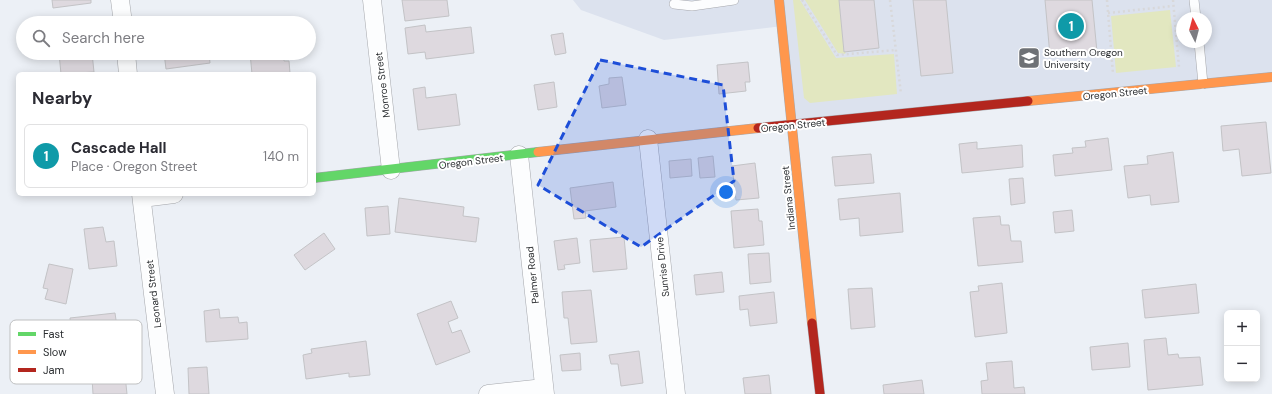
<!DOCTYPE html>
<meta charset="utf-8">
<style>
body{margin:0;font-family:"DM Sans",sans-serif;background:#f2f2f3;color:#2b2b33}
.controls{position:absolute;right:12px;bottom:12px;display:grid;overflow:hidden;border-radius:6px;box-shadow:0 2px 10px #0003}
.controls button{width:36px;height:36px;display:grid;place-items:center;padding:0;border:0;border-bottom:1px solid #e1e1e2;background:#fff;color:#2b2b33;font:20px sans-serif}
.compass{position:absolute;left:1176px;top:12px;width:36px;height:36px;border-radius:50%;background:#fff;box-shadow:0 2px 10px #0003;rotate:354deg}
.you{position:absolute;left:726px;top:192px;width:14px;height:14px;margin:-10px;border:3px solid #fff;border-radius:50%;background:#1a73e8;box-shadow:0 0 0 6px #1a73e833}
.badge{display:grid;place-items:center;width:26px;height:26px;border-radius:50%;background:#6e7175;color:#fff;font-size:13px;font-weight:700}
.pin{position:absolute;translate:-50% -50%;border:2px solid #fff;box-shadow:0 1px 4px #0006}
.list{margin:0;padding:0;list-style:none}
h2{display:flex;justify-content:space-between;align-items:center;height:52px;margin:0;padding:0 16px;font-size:17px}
h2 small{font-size:13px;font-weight:400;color:#7c7c81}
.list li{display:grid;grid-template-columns:26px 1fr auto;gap:12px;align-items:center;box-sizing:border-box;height:64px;margin:0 8px 8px;padding:0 8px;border:1px solid #e1e1e2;border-radius:6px}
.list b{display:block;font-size:15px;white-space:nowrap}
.list p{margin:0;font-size:13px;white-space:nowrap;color:#7c7c81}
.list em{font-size:13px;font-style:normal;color:#7c7c81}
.icon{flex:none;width:22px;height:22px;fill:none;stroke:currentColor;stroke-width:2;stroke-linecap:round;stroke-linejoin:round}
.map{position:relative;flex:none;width:1272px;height:394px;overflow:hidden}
.search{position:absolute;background:#fff;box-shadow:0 2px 10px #0003;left:16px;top:16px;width:300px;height:44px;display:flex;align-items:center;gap:10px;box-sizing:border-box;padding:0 14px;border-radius:22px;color:#7c7c81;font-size:15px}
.panel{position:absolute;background:#fff;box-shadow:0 2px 10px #0003;left:16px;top:72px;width:300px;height:124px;border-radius:6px}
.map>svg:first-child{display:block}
.built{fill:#dce2ee;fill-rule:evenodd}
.green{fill:#e2e7c0}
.building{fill:#ded9df;stroke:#c3c3c6}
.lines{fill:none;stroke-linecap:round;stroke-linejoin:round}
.lane-casing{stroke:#a5a7ac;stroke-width:10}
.street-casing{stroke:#a5a7ac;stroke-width:19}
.fast-casing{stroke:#a5a7ac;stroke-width:10}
.slow-casing{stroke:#a5a7ac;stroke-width:10}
.jam-casing{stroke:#a5a7ac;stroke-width:10}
.path{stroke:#d8d8da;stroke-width:2.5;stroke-dasharray:2 3;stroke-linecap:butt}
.lane{stroke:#fcfdfe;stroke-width:9}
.street{stroke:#fcfdfe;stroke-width:18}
.fast{stroke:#63d668;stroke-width:9}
.slow{stroke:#ff974d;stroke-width:9}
.jam{stroke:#b3261e;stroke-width:9}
.marked{fill:#1d4ed8;fill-opacity:0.2;stroke:#1d4ed8;stroke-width:3;stroke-dasharray:8 5;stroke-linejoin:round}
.labels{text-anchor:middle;stroke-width:4;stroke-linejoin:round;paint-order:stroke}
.poi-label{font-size:10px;fill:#2a2d30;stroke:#fff;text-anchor:start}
.street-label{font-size:10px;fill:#2a2d30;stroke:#fff}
.key{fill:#fff;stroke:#bfc0c1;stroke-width:1}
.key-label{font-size:11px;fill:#2a2d30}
</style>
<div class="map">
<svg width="1272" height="394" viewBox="0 0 1272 394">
<rect width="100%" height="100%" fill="#ecf0f6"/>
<path class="built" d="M573,0H1272V75L792,123L783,26L664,40L581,10ZM1182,18H1206V42H1182Z"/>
<path class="green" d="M793,0H800L836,58L894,54L897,94L810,103L804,98Z
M805,0H839L844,51H846L845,54L838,53Z
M1170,10L1176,67L1116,73L1111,16Z"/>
<path class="building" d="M52,0H91V3L53,8Z
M402,0H447L449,16L405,21Z
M839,0H874L879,48L844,52Z
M913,0H946L953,73L921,76Z
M1045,0H1092L1097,52L1050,56Z
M425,25L426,32L471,27L474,53L426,59L425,52L408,54L405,28Z
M563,33L566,53L555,55L551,35Z
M59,53H92L94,72L61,74Z
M164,53H209L210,63L166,69Z
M250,53H284V61H289L290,73L252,74Z
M748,62L750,82H745L746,91L719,94L717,65Z
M622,77L626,105L602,108L599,86L609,84V78Z
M554,82L557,107L538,110L534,85Z
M425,87L426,98L456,94L460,125L418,130L413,89Z
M1266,122L1271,173L1242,176L1239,149L1223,151L1221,126Z
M1108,138L1112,170L1055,176L1053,155L1073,153L1072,148L1086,147L1085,141Z
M977,142V149L1022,145L1023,167L962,173L959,144Z
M1173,152L1179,202L1151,205L1150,195L1128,198L1124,166L1148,164L1147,156Z
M871,154L874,183L835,186L832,157Z
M713,156L715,177L700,178L698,158Z
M691,159L692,176L670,178L669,161Z
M755,163L759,198L736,200L732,166Z
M1023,178L1025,203L1011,205L1009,179Z
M613,182L616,207L585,211L586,218L574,219L570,188Z
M900,193L903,232L860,236L859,218L840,220L838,199Z
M399,198L464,207L463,216L479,218L476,242L395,232Z
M388,206L390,234L367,236L365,208Z
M758,209L759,221H762L764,245L734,248L731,211Z
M1072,210L1074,231L1055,233L1053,212Z
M1000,216L1001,225H1009L1011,241H1021L1023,262L978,266L973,218Z
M103,227L106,242L114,241L117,266L89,269L84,229Z
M324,233L335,249L305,270L294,255Z
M624,237L627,269L593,272L590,240Z
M577,238L580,263L564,265L565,269L558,270L554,241Z
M769,253L771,282L750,284L748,254Z
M49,264L73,269L66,304L45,299L48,289L43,288Z
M722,272L724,292L696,295L694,275Z
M1002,283L1007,333L975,337L970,292L979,291L978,286Z
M1196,284L1199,313L1145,318L1142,290Z
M872,288L875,327L851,329L848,289Z
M591,290L597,342L571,344L568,318H564L562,292Z
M774,292L777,323L750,326L748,309L740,310L739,296Z
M451,301L458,318L448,322L452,333L461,330L470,352L436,365L417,314Z
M219,309L220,318L238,317L239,323L247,322L248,339L206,342L204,311Z
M115,313L119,341L73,346L70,318Z
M1166,338L1168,355L1178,354L1179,358L1200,357L1203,385L1148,390L1144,340Z
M366,341L370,375L349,377V373L306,379L303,355L312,353L311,349Z
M1128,343L1130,367L1092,370L1090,347Z
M639,351L643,383L621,386L618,364H611L609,355Z
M580,353L581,370L562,371L560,355Z
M1012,361L1014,388L1024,387L1025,394H982L981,381L988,380L986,363Z
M207,367L209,394H189L188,368Z
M125,375L127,394H93L92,378Z
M769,375L771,394H745L743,378Z
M922,380L924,394H884L883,385Z"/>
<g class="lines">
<g class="lane-casing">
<path id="lane" d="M1194,0L1196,18
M674,4L692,6L734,0
M1199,42L1203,84"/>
</g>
<g class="street-casing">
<path id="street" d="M120,0L123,23
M372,0L391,170
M126,53L128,74
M648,139L676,394
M519,155L545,394
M141,194L165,394
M142,198L174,194
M488,394L544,388"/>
</g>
<g class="fast-casing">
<path id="fast" d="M314,178L538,152"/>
</g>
<g class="slow-casing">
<path id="slow" d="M779,0L812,323
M1028,101L1272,77
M538,152L758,128"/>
</g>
<g class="jam-casing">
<path id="jam" d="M758,128L1028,101
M812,323L820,394"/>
</g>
<path class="path" d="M802,0L837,55L896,50
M890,0L901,94
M1107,0L1113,74
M1173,0L1179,67
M1108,13L1173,6"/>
<use href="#lane" class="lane"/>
<use href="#street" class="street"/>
<use href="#fast" class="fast"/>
<use href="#slow" class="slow"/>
<use href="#jam" class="jam"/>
</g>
<path class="marked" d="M600,60L723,85L734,181L641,247L538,185Z"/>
<defs>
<g id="university-square" transform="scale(1.15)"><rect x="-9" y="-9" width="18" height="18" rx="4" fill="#6e7175" stroke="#fff"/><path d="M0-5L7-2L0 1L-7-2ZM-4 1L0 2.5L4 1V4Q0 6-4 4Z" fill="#fff"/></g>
</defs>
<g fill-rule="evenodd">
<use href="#university-square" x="1029" y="58"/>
</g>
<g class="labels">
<g class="poi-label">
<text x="1044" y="56">Southern Oregon<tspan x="1044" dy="12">University</tspan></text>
</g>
<g class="street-label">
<text transform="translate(382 85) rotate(-97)" y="4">Monroe Street</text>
<text transform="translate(1115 93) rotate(-6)" y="4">Oregon Street</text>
<text transform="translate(793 125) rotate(-6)" y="4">Oregon Street</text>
<text transform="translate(471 161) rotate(-7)" y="4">Oregon Street</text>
<text transform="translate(788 198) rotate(-96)" y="4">Indiana Street</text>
<text transform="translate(662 267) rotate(-96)" y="4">Sunrise Drive</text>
<text transform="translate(532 275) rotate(-96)" y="4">Palmer Road</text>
<text transform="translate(153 294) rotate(-97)" y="4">Leonard Street</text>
</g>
</g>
<rect x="10" y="320" width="132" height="64" rx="6" class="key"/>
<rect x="18" y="332" width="18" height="4" fill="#63d668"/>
<rect x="18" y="350" width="18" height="4" fill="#ff974d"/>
<rect x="18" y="368" width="18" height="4" fill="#b3261e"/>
<g class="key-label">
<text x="43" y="338">Fast</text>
<text x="43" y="356">Slow</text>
<text x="43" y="374">Jam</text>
</g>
</svg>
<div class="controls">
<button>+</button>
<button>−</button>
</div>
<svg class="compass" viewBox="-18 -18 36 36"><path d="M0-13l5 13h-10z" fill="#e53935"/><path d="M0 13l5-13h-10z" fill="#7c7c81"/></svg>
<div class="you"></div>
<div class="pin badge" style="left:1071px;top:26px;background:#0f9aa8">1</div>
<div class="search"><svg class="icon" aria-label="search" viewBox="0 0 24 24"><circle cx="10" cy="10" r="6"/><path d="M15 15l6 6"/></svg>Search here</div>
<section class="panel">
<h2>Nearby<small></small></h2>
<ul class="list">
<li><span class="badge" style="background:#0f9aa8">1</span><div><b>Cascade Hall</b><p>Place · Oregon Street</p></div><em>140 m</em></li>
</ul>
</section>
</div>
